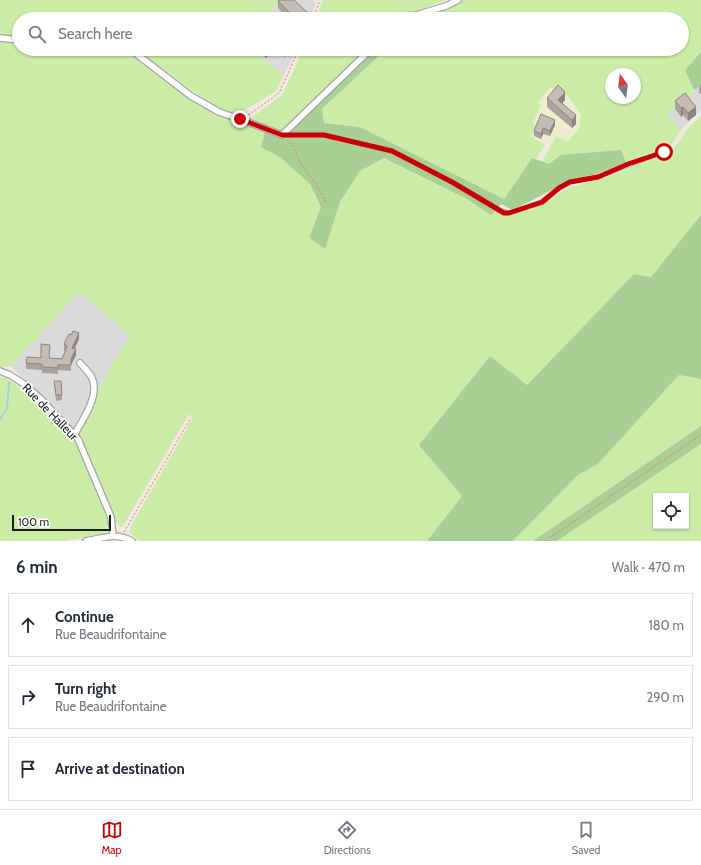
<!DOCTYPE html>
<meta charset="utf-8">
<style>
body{margin:0;font-family:Cabin,sans-serif;background:#f6f6f7;color:#1f2937}
.controls{position:absolute;right:12px;bottom:12px;display:grid;overflow:hidden;border-radius:0px;box-shadow:0 1px 3px #0004}
.controls button{width:36px;height:36px;display:grid;place-items:center;padding:0;border:0;border-bottom:1px solid #e0e1e3;background:#fff;color:#1f2937;font:20px sans-serif}
.compass{position:absolute;left:605px;top:68px;width:36px;height:36px;border-radius:50%;background:#fff;box-shadow:0 1px 3px #0004;rotate:346deg}
.scale{position:absolute;left:12px;bottom:10px;width:99px;box-sizing:border-box;padding-left:4px;border:2px solid #1d1d1d;border-top:0;font-size:11px;line-height:14px;white-space:nowrap;color:#1d1d1d;-webkit-text-stroke:3px #fff;paint-order:stroke}
.stop{position:absolute;width:12px;height:12px;margin:-9px;border:3px solid #ca0005;border-radius:50%;background:#fff}
.stop.end{background:#ca0005;border-color:#fff;box-shadow:0 1px 4px #0008}
.list{margin:0;padding:0;list-style:none}
h2{display:flex;justify-content:space-between;align-items:center;height:52px;margin:0;padding:0 16px;font-size:17px}
h2 small{font-size:13px;font-weight:400;color:#747a83}
.list li{display:grid;grid-template-columns:26px 1fr auto;gap:12px;align-items:center;box-sizing:border-box;height:64px;margin:0 8px 8px;padding:0 8px;border:1px solid #e0e1e3;border-radius:0px}
.list b{display:block;font-size:15px;white-space:nowrap}
.list p{margin:0;font-size:13px;white-space:nowrap;color:#747a83}
.list em{font-size:13px;font-style:normal;color:#747a83}
.icon{flex:none;width:22px;height:22px;fill:none;stroke:currentColor;stroke-width:2;stroke-linecap:round;stroke-linejoin:round}
.map{position:relative;flex:none;width:701px;height:541px;overflow:hidden}
.search{position:absolute;background:#fff;box-shadow:0 1px 3px #0004;left:12px;right:12px;top:12px;height:44px;display:flex;align-items:center;gap:10px;box-sizing:border-box;padding:0 14px;border-radius:22px;color:#747a83;font-size:15px}
.sheet{height:268px;background:#fff}
nav{display:flex;justify-content:space-around;align-items:center;box-sizing:border-box;height:56px;border-top:1px solid #e0e1e3;background:#fff;font-size:11px;color:#747a83}
nav a{display:grid;justify-items:center;gap:2px}
nav .on{color:#ca0005}
.map>svg:first-child{display:block}
.residential{fill:#dbdada}
.farmland{fill:#edefcc}
.grass{fill:#caeca5;fill-rule:evenodd}
.forest{fill:#a8d095}
.lines{fill:none;stroke-linecap:round;stroke-linejoin:round}
.stream{stroke:#a0d3df;stroke-width:2}
.lane-casing{stroke:#a4a4a4;stroke-width:4.5}
.street-casing{stroke:#a4a4a4;stroke-width:8}
.path{stroke:#ff6f63;stroke-width:1;stroke-dasharray:2 2;stroke-linecap:butt}
.lane{stroke:#fff;stroke-width:2.5}
.street{stroke:#fff;stroke-width:5.5}
.wall{fill:#aba29c}
.shaded-wall{fill:#8b847f}
.building{fill:#c7bcb5;stroke:#8b847f}
.route{stroke:#ca0005;stroke-width:5}
.labels{text-anchor:middle;stroke-width:3.5;stroke-linejoin:round;paint-order:stroke}
.street-label{font-size:12px;fill:#1d1d1d;stroke:#fff}
</style>
<div class="map">
<svg width="701" height="541" viewBox="0 0 701 541">
<rect width="100%" height="100%" fill="#efeae2"/>
<path class="residential" d="M282,0H313L316,3L310,19H262Z
M252,49H297L284,75Z
M701,86V110L681,130L667,115L687,99L694,90Z
M79,292L131,336L112,363L78,434L11,366Z"/>
<path class="farmland" d="M550,87L569,97L581,115L579,129L567,142L556,136L545,145L532,137L537,126L533,123L541,105L538,103Z"/>
<path class="grass" d="M0,0H282L262,19H19V37L0,35Z
M323,0H446L422,9L402,19H316Z
M464,0H701V52L685,70L694,90L687,99L667,115L681,130L670,147L626,162L621,150L549,164L542,162L556,136L567,142L579,129L581,115L569,97L550,87L538,103L541,105L533,123L537,126L532,137L545,145L536,159L532,158L504,199L360,127L324,123L322,109L386,49H682V19H414ZM611,74H635V98H611Z
M0,40L19,42V49H125L200,106L215,113L249,124L265,132L261,147L281,158L310,184L321,207L309,238L324,249L340,202L360,171L384,158L467,199L491,214L495,210L505,216L534,209L568,188L611,176L636,165L668,154L678,143L688,129L701,115V215L651,277L634,274L527,385L490,357L462,496L427,541H140L130,533L131,526L193,418L189,414L122,528L115,522L78,434L112,363L131,336L79,292L11,366L0,367Z
M136,49H252L284,75L275,92L238,114L216,108Z
M300,49H368L282,132L251,118L282,95L298,61Z
M679,375L701,379V426L533,541H513L578,475L598,464Z
M0,377L6,378L34,397L60,424L77,444L109,520L105,533L65,541H0Z
M701,444V541H557ZM656,496H686V526H656Z"/>
<path class="forest" d="M376,49H386L322,109L324,123L360,127L504,199L532,158L549,164L561,155L621,150L626,162L597,174L571,180L513,210L501,204L491,215L467,199L384,158L360,171L340,202L325,249L309,238L321,207L310,184L281,158L261,147L265,132L281,138Z
M701,52V86L694,90L685,70Z
M701,215V379L679,375L598,464L578,475L513,541H427L462,496L419,445L490,356L527,385L634,274L651,277Z
M701,426V444L557,541H533Z"/>
<g class="lines">
<path class="stream" d="M0,419L7,409L9,383"/>
<g class="lane-casing">
<path id="lane" d="M283,135H324L392,151L452,182L481,198L500,210L509,213L542,203L559,188L569,182L598,177L669,150"/>
</g>
<g class="street-casing">
<path id="street" d="M409,19L413,16L446,6L458,0
M0,38L19,40
M130,49L191,96L219,112L240,119L282,135L371,49
M0,371L10,375L24,384L42,400L78,439L111,517L113,536
M74,435C83,420 100,395 92,378C90,373 84,368 80,363
M86,541C104,538 115,532 132,541"/>
</g>
<path class="path" d="M313,19L320,0
M248,115L257,109L279,93L299,49
M287,140L292,144L301,164L316,184L326,202
M124,532L191,418
M545,541L701,435"/>
<use href="#lane" class="lane"/>
<use href="#street" class="street"/>
</g>
<path class="wall" d="M278,1L307,19L287,18L278,8Z
M255,49H274L266,58Z
M276,49H292L285,57Z
M701,84V94L699,93V87Z
M547,98L565,100L562,103L576,124L572,128L547,107Z
M675,101L696,115L688,121L683,115L681,117L675,109Z
M555,125L550,136L543,134L541,139L534,136V131Z
M79,339L74,349L76,355L71,365V371L58,370V374L42,373V370L26,369V363L49,358L62,359L65,351L64,350V344Z
M54,381L62,395V400L56,401Z"/>
<path class="shaded-wall" d="M307,12V19H300Z
M267,49H274L266,58V51Z
M285,49H292L285,57Z
M565,92V100L558,108V100Z
M683,107V115L681,117V108Z
M696,107V115L688,121V113Z
M576,115V124L572,128V120Z
M555,120V125L550,136V131Z
M543,128V134L541,139V134Z
M79,333V339L72,354V348Z
M76,349V355L71,365V371V359Z"/>
<path class="building" d="M279,0H294L307,12L300,19H286L291,14L278,1Z
M558,85L565,92L558,100L576,115L572,120L547,98Z
M685,93L696,107L688,113L683,107L681,108L675,101Z
M541,114L555,120L550,131L543,128L541,134L534,131Z
M73,331L79,333L72,348L76,349L71,359V365H58V368L42,367V364L26,363L27,357L41,358V344L50,345L49,358L62,359L67,346L64,344L69,334L71,335Z
M54,381H61L62,395H56Z"/>
<g class="lines">
<path class="route" d="M240,119L282,135H324L392,151L452,182L504,213H509L542,202L559,188L570,182L598,177L628,164L664,152"/>
</g>
<g class="labels">
<g class="street-label">
<text transform="translate(50 412) rotate(46)" y="4">Rue de Halleur</text>
</g>
</g>
</svg>
<div class="controls">
<button><svg class="icon" aria-label="locate" viewBox="0 0 24 24"><circle cx="12" cy="12" r="6"/><path d="M12 2v4M12 18v4M2 12h4M18 12h4"/></svg></button>
</div>
<svg class="compass" viewBox="-18 -18 36 36"><path d="M0-13l5 13h-10z" fill="#e53935"/><path d="M0 13l5-13h-10z" fill="#747a83"/></svg>
<div class="scale">100 m</div>
<div class="stop" style="left:664px;top:152px"></div>
<div class="stop end" style="left:240px;top:119px"></div>
<div class="search"><svg class="icon" aria-label="search" viewBox="0 0 24 24"><circle cx="10" cy="10" r="6"/><path d="M15 15l6 6"/></svg>Search here</div>
</div>
<section class="sheet">
<h2>6 min<small>Walk · 470 m</small></h2>
<ul class="list">
<li><svg class="icon" aria-label="ahead" viewBox="0 0 24 24"><path d="M12 20V5M6 11l6-6 6 6"/></svg><div><b>Continue</b><p>Rue Beaudrifontaine</p></div><em>180 m</em></li>
<li><svg class="icon" aria-label="right" viewBox="0 0 24 24"><path d="M7 20v-9h11M14 6l5 5-5 5"/></svg><div><b>Turn right</b><p>Rue Beaudrifontaine</p></div><em>290 m</em></li>
<li><svg class="icon" aria-label="arrive" viewBox="0 0 24 24"><path d="M6 21V4h12l-3 4 3 4H6"/></svg><div><b>Arrive at destination</b></div></li>
</ul>
</section>
<nav>
<a class="on"><svg class="icon" aria-label="map" viewBox="0 0 24 24"><path d="M3 6l6-2 6 2 6-2v14l-6 2-6-2-6 2zM9 4v14M15 6v14"/></svg>Map</a>
<a><svg class="icon" aria-label="directions" viewBox="0 0 24 24"><path d="M12 3l9 9-9 9-9-9zM9 14v-3h6M13 9l2 2-2 2"/></svg>Directions</a>
<a><svg class="icon" aria-label="saved" viewBox="0 0 24 24"><path d="M7 4h10v16l-5-4-5 4z"/></svg>Saved</a>
</nav>
